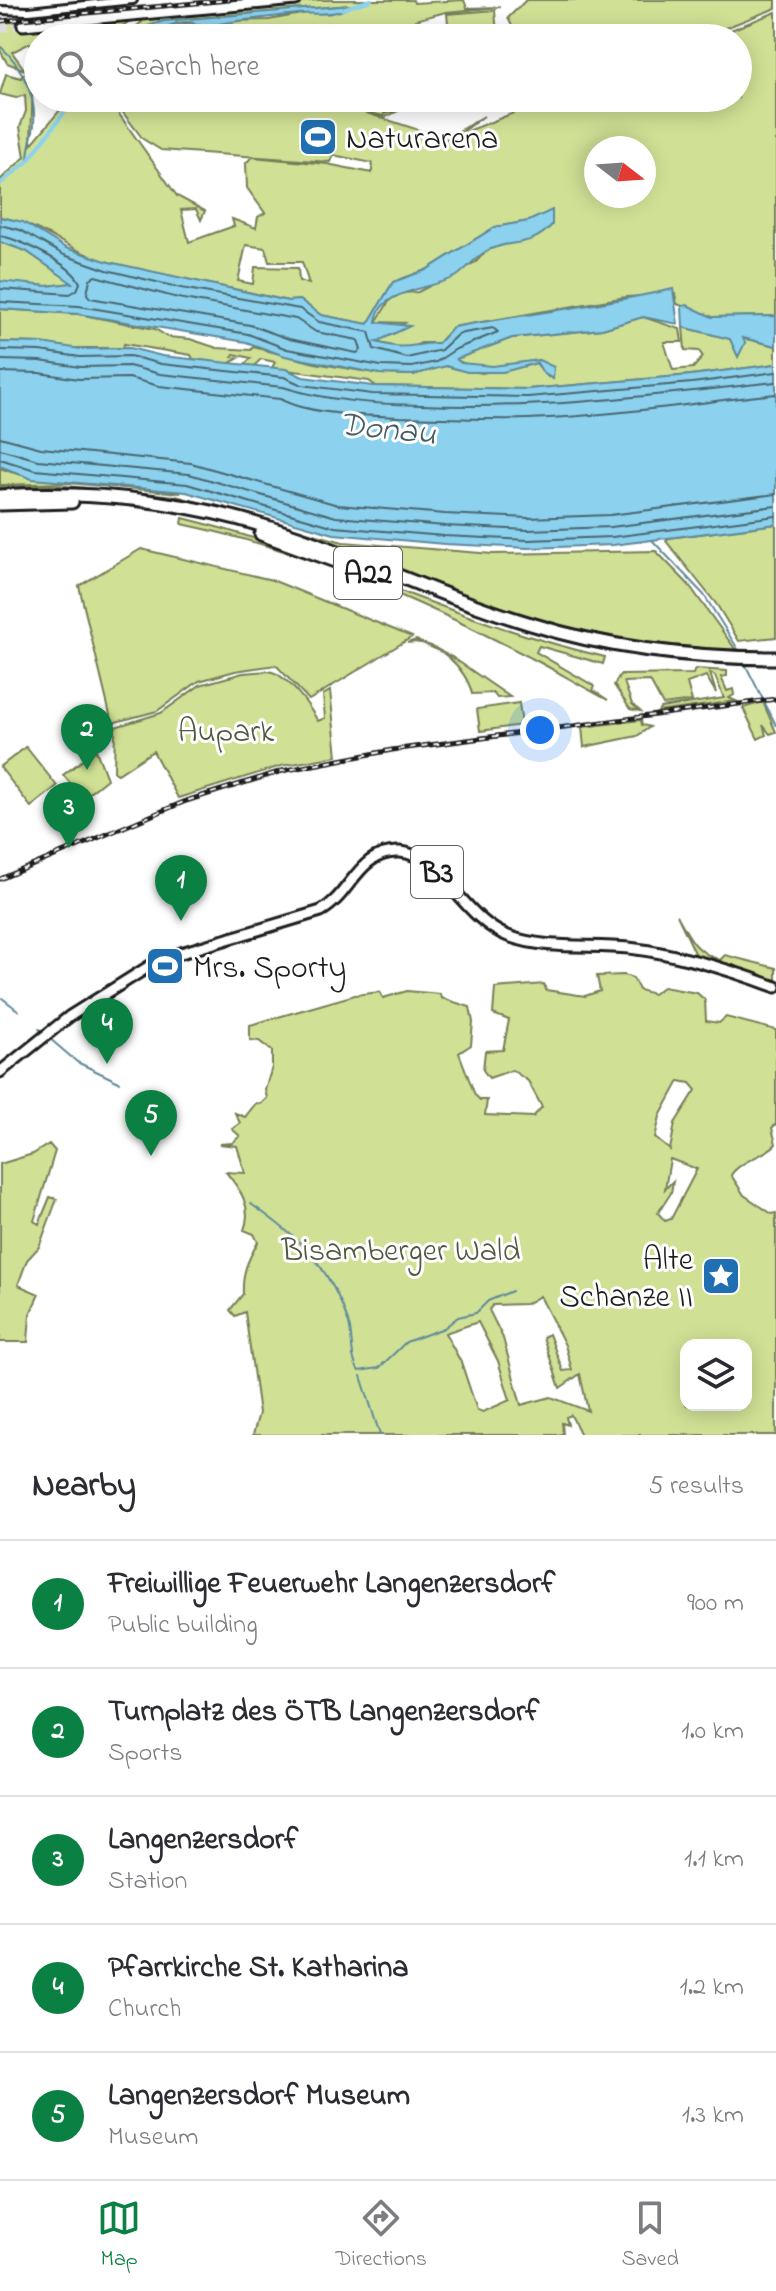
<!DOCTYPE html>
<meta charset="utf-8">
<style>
body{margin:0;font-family:"Indie Flower",sans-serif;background:#f2f2f3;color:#2b2b33}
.controls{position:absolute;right:24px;bottom:24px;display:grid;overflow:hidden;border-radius:16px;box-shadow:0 4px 20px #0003}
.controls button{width:72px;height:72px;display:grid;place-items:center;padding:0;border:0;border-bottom:2px solid #e1e1e2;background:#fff;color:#2b2b33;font:40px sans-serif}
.compass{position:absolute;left:584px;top:136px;width:72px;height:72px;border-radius:50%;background:#fff;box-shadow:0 4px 20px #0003;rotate:107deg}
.you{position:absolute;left:540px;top:730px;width:28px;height:28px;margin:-20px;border:6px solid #fff;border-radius:50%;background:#1a73e8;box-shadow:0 0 0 12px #1a73e833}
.badge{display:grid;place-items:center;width:52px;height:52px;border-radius:50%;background:#0b8043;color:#fff;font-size:26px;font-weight:700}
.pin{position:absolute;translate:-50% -66px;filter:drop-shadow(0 2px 4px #0008)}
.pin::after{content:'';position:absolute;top:42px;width:28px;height:24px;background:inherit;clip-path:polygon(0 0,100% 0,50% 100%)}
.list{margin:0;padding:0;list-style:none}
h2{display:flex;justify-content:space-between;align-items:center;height:104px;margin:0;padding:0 32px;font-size:34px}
h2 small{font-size:26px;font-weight:400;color:#7c7c81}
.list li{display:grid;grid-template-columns:52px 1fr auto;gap:24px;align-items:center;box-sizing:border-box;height:128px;padding:0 32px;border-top:2px solid #e1e1e2}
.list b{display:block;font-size:30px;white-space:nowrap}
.list p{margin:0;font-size:26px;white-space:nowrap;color:#7c7c81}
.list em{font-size:26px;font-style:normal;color:#7c7c81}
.icon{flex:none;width:44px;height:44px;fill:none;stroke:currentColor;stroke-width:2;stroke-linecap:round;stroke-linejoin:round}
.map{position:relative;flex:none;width:776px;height:1435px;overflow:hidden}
.search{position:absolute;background:#fff;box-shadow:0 4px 20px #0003;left:24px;right:24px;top:24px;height:88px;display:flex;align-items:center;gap:20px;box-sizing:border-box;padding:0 28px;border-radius:44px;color:#7c7c81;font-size:30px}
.sheet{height:744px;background:#fff}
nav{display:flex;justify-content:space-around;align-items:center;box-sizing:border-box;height:112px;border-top:2px solid #e1e1e2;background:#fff;font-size:22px;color:#7c7c81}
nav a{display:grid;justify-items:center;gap:4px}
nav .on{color:#0b8043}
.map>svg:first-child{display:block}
.green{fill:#d0e195;stroke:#767e58;stroke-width:2;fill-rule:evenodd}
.water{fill:#8cd2ee;stroke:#5f899a;stroke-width:2}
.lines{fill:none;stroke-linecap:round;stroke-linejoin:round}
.shore{stroke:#496570;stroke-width:2}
.stream{stroke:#5f899a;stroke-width:2}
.canal{stroke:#8cd2ee;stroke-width:4}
.major-tunnel{stroke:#ddd;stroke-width:9;stroke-dasharray:9 4.5;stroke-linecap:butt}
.minor-casing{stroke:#1c1c1c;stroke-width:12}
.major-casing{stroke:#1c1c1c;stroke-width:15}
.highway-casing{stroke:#1c1c1c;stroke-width:17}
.minor{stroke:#fff;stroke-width:6}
.major{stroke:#fff;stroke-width:9}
.highway{stroke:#fff;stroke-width:11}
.rail-casing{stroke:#1c1c1c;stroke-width:5}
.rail{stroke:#fff;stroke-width:2;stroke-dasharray:6;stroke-linecap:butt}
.labels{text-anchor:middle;stroke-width:6;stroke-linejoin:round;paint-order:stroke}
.shield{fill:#fff;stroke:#606060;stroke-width:2}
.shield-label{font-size:30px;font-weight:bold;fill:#1c1c1c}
.poi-label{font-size:32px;fill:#1c1c1c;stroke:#fff;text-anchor:start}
.park-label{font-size:32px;fill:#525740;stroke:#fff}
.water-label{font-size:34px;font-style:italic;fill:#435c66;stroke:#fff}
</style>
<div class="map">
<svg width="776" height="1435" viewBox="0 0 776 1435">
<rect width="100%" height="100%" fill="#fff"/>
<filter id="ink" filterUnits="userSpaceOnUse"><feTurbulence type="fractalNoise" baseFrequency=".0125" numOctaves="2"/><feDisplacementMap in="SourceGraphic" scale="16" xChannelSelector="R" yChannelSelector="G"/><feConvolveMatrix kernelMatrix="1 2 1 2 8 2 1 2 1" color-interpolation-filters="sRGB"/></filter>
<g filter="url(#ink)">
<path class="green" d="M247,0L128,19L130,21L104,38H38V56L30,43L12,52L25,70L7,63L0,50V23Z
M318,0H413L414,3L464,0L467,8L501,7L446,12L415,20L412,32L352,28L348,38H140L152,30L170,25L192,23L203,27L227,21L269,20L350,5L164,21C148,26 136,38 120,38L142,22L141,17Z
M526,0H776V8L700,38H518L508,18Z
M495,10L497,35L487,36L483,31L477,38L463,35L438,38L448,23L447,14Z
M776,12V316L712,317L677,304L675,294L667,291L659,295L626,297L453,327L438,343H421L406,350L376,342L405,323L376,322L390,300L402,293L418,292L476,262L486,251L552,211L529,221L495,227L426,270L393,282L368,324L321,315L300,300L288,301C228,287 166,276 108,262C70,252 39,223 0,217V180L25,157L20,127L26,111L25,95L16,98L0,94L6,74L21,78L23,74H33L31,145L70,98L109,100L177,196L205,211L201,220L196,209L181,210L189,242L234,226L232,219L256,228L258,217L265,213L247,188L246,163L252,157L327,164L372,173V163L333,155L330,162L161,150L143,139L112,98H324L339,105L333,98H388L384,114L394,111L403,98L398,111L386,117L345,106L446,139L484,116L458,135L544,101V98H738V38H711ZM596,148H644V196H596ZM246,245L265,248L269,262H302L309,284L299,281L298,268L255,267L253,284L238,281Z
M0,242L26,251L73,283L47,286L0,282Z
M0,309L78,314L155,329L168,337L190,339L217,348L251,350L253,347L315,363L380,374L413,375L445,366L482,373L536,363L549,378L539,360C519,363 472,373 456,359L512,338L602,329L643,317L680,329L682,342H664L673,370L693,368L703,357L699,351L685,350L683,327L730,339L738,356L742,338L776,346V364L691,375L528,389L376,386L369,381L272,368L275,362L261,359L253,367L243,366L251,358L234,354L232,357L239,358L228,364L193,359L191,355L124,344L123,348H63L41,343L0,342Z
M0,468C57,491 122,475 181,493L68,483L0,485Z
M54,485L176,496L343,542L493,554L656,551L689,585L738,653L653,646L568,630L164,498L77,489L0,491V487Z
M183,518C328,554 460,624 605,657L603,664L539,646L536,652L594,686L593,690L608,700C582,687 559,672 533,659C422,601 305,550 182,524Z
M776,524V637L739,641L717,605L666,541L669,538Z
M141,549L272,580L412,637L309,700L276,665L235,671L199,681L157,711L112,723L79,586Z
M416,640L452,657L510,697L497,698L493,693L472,694C467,669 435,637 407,643Z
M695,669L727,671V676L721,677L727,691L733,689L734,695L729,698L736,701L658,712L661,708L724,698L715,676L710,673L716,693L706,676L687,683L692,701L663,705L650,681L624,682L632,704L640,711L630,709L614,685L620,675L693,674Z
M269,671C288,675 309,706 318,721L325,718L323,695L330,691L337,756L281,766L178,798L153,751L118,774L114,772L115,727L161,713L200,685L243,673Z
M763,702L776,732L770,734L763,725L766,735L758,739L743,708Z
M519,703L522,725L480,731L477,709Z
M641,720L642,725L650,727L637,736L584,747L582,727Z
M26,747L57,786L31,807L0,767Z
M96,750L107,779L83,798L63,775Z
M677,915C689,937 695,952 720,960L725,955L776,968V985L696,955Z
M624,975L633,978L639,990L653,994L663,987L697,993L705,1000L706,1021L719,1023L726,1017L776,1030V1124L772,1128L776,1144C765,1156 741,1160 731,1175L744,1195L772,1214L776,1213V1435H581L571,1415L566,1417L568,1425L562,1423L563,1434L557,1435H253L259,1413L245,1312L235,1316L230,1310L243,1294C242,1272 247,1262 258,1242L254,1234L244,1230C253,1207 240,1189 226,1172L245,1173L237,1146L219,1144L232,1143L240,1136L232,1129L240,1123L235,1113L245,1117L256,1103L261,1104L267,1098L265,1090L272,1067V1051L259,1041L250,1040V1025L355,995L380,992L383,998L407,991L440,994L441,998L470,1007L473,1022L471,1045L459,1053L475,1095L480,1100H487L485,1115L533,1117L542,1107L528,1081L512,1070L489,1078L483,1070L485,1051L503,1050L509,1020L493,1014L495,988L544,984L546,990L585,996L600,991L597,976ZM679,1081L690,1083L696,1090L675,1123L670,1150L655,1138L660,1116ZM670,1159L697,1169L671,1219L665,1221L658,1213L671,1193L673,1181L665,1189ZM540,1296L565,1345L572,1370L563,1371L549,1334L543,1337L560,1388L580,1374L588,1411L551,1397L521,1405L503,1338L489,1310L493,1305L526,1304ZM478,1322L498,1361L510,1400L483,1412L477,1410L461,1362L445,1333ZM686,1345H746V1405H686Z
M49,1144L55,1151L34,1221L39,1224L50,1197L57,1199L39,1247L27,1260L18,1285L39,1294L30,1314L28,1342H0V1164L33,1154Z"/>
<path class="water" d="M352,5C334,18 318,12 297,14C266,18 234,20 203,27C178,12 152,38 132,38L145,27L164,21Z
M552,210V225C529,250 508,238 485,252C475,258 467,269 457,276C433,290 379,288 376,322L410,326L376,342C409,351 408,344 438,343L453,327C527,314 602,305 673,289L678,324L643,317L602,329L512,338L456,359L461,363L493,366L539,360L554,367L553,379L543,373L537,363L503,372H467L446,366L413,375L380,374L285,356L246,342L78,314L0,309V281L47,286L72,283L26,251L0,242V217L23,222L66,248L109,262L288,301L300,300L321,315L368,324L393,282L426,270L495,227L529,221Z
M687,305L712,317L776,316V346L743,338L745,343L738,357L730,339L683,327L682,306Z
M0,342L41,343L81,349L130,348L162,356L286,369L303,377L373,386L528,389L691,375L776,364V524L613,545L528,548L444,544L334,534L186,492L32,479L0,466Z"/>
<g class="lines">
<path class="shore" d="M0,225L20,230L64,255L107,270L181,288L300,309L319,322L369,332L374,349L407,358L441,350L458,334L493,328L498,332L456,349L436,362L412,367L381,366L287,349L248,334L79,306L0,302
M0,236C19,239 72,264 80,283L77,290L70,294L0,289
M95,276L178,298L296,319L316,332L358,340L361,350L357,353L289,339L250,325L90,298L87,294L90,279Z
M0,350L40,351L80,357L130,356L161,364L284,377L302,385L372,394L528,397L692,383L776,372
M0,360L40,361L80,367L129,366L160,374L283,387C327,401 374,404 421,405C541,410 657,395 776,382
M0,372L39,373L79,379L129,378L159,386L280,399C310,415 365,415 400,417C442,418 485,420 528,419C611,416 694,403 776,394
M0,437L41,448L191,463L338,505L445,514L528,518L610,515L776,494
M0,449L38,460L189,474L336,517L445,526L528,530L611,527L776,506
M0,459L35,470L187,484L335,527L444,536L528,540L612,537L776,516"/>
<path class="stream" d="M0,46C22,65 39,100 33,131C30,142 28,149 28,161
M652,540L704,595L741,654
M745,664L776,725
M2,998L19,1011
M39,1029L41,1030
M49,1038L77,1062L119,1082
M251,1204C300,1238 330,1266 349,1324C353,1339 350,1359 359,1371L379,1368L406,1342L444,1328L458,1317L476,1313L488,1301L512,1291
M361,1376L380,1435"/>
<path class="canal" d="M342,9L371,0
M0,184L28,161L75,98"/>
<path class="major-tunnel" d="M0,28L23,25"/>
<g class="minor-casing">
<path id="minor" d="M0,10L29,11L133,0"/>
</g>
<g class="major-casing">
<path id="major" d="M23,25L296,0
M0,1072L70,1016L161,959L321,911C351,895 358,850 400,852C440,854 463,919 508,936C545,950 590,944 629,948C680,954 728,969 776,987"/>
</g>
<g class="highway-casing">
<path id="highway" d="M0,496C102,490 202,503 298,537C376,565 451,600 531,624C610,649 693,658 776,658
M0,504L72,502
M261,534L358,569"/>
</g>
<use href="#minor" class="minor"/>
<use href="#major" class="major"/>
<use href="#highway" class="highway"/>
<g class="rail-casing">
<path id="rail" d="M0,21L229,0
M0,879L186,801L282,771L392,750L776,699"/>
</g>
<use href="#rail" class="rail"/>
</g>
</g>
<defs>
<g id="stadium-square" transform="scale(2)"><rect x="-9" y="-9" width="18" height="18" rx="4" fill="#1f6fb2" stroke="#fff"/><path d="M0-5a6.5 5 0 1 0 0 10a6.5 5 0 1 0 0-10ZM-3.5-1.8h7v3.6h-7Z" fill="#fff"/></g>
<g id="sight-square" transform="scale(2)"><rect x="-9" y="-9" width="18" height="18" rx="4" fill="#1f6fb2" stroke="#fff"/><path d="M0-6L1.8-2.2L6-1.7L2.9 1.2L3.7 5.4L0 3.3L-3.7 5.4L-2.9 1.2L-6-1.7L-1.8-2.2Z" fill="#fff"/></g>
</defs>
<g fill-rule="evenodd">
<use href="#stadium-square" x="318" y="137"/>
<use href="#stadium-square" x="165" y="966"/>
<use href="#sight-square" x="721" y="1276"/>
</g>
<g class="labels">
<g class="shield">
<rect x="334" y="547" width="68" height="52" rx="6"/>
<rect x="411" y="846" width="52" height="52" rx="6"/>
</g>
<g class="shield-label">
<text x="368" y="583">A22</text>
<text x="437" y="882">B3</text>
</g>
<g class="poi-label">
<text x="346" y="148">Naturarena</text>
<text x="193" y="977">Mrs. Sporty</text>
<text x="693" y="1269" text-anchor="end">Alte<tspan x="693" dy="37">Schanze II</tspan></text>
</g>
<g class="park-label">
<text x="226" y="741">Aupark</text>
<text x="401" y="1260">Bisamberger Wald</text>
</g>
<g class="water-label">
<text transform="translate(388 427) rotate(6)" y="12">Donau</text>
</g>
</g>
</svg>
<div class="controls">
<button><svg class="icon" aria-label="layers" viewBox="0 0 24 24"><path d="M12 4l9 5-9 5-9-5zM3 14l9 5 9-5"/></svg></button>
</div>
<svg class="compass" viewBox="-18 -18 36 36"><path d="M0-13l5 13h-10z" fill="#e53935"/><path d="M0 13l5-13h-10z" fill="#7c7c81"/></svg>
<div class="you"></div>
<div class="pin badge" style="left:181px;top:921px">1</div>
<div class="pin badge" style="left:87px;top:770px">2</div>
<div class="pin badge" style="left:69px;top:848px">3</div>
<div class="pin badge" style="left:107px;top:1064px">4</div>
<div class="pin badge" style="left:151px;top:1156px">5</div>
<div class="search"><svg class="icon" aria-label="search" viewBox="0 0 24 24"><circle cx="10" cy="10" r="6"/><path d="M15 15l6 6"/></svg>Search here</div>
</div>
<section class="sheet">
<h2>Nearby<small>5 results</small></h2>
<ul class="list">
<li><span class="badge">1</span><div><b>Freiwillige Feuerwehr Langenzersdorf</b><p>Public building</p></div><em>900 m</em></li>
<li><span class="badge">2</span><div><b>Turnplatz des ÖTB Langenzersdorf</b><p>Sports</p></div><em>1.0 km</em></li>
<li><span class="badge">3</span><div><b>Langenzersdorf</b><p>Station</p></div><em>1.1 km</em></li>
<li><span class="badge">4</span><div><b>Pfarrkirche St. Katharina</b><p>Church</p></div><em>1.2 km</em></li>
<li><span class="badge">5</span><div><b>Langenzersdorf Museum</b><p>Museum</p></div><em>1.3 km</em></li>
</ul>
</section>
<nav>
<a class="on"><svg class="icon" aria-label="map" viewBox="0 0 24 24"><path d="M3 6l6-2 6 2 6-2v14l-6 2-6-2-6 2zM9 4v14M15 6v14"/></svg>Map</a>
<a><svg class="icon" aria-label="directions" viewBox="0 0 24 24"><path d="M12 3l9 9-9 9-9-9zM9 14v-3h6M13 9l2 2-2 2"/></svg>Directions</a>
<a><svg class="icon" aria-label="saved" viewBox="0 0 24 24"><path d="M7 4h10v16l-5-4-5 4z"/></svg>Saved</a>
</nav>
